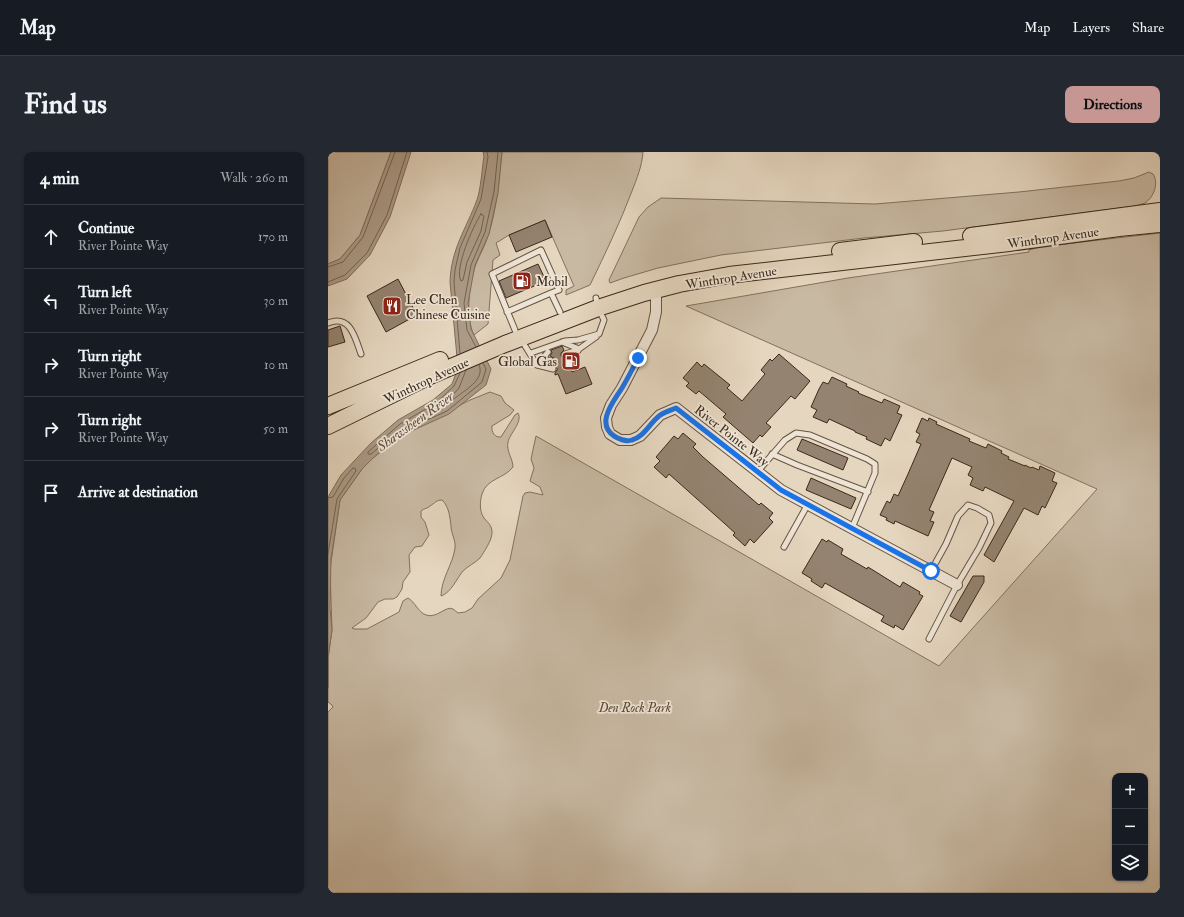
<!DOCTYPE html>
<meta charset="utf-8">
<style>
body{margin:0;font-family:"IM FELL Double Pica",serif;background:#242831;color:#f1f3f6}
.controls{position:absolute;right:12px;bottom:12px;display:grid;overflow:hidden;border-radius:8px;box-shadow:0 1px 3px #0004}
.controls button{width:36px;height:36px;display:grid;place-items:center;padding:0;border:0;border-bottom:1px solid #363941;background:#171b24;color:#f1f3f6;font:20px sans-serif}
.stop{position:absolute;width:12px;height:12px;margin:-9px;border:3px solid #1a73e8;border-radius:50%;background:#fff}
.stop.end{background:#1a73e8;border-color:#fff;box-shadow:0 1px 4px #0008}
.list{margin:0;padding:0;list-style:none}
h2{display:flex;justify-content:space-between;align-items:center;height:52px;margin:0;padding:0 16px;font-size:17px}
h2 small{font-size:13px;font-weight:400;color:#9ea1a6}
.list li{display:grid;grid-template-columns:26px 1fr auto;gap:12px;align-items:center;box-sizing:border-box;height:64px;padding:0 16px;border-top:1px solid #363941}
.list b{display:block;font-size:15px;white-space:nowrap}
.list p{margin:0;font-size:13px;white-space:nowrap;color:#9ea1a6}
.list em{font-size:13px;font-style:normal;color:#9ea1a6}
.icon{flex:none;width:22px;height:22px;fill:none;stroke:currentColor;stroke-width:2;stroke-linecap:round;stroke-linejoin:round}
.map{position:relative;flex:none;width:832px;height:741px;overflow:hidden;border-radius:8px}
header{display:flex;align-items:center;gap:24px;box-sizing:border-box;height:56px;padding:0 20px;background:#171b24;border-bottom:1px solid #363941}
header strong{font-size:19px}
nav{display:flex;gap:22px;margin-inline-start:auto;font-size:14px}
.intro{display:flex;align-items:center;justify-content:space-between;box-sizing:border-box;height:96px;padding:0 24px}
h1{margin:0;font-size:28px}
.button{padding:10px 18px;border-radius:8px;background:#c59692;color:#111;font-size:14px;font-weight:700}
main{display:flex;gap:24px;padding:0 24px}
aside{flex:1;background:#171b24;border-radius:8px;box-shadow:0 1px 3px #0004}
.map>svg:first-child{display:block}
.green{fill:#c8b9a3;stroke:#82715e;fill-rule:evenodd}
.water{fill:#ac9b87;stroke:#7f6d5b}
.lines{fill:none;stroke-linecap:round;stroke-linejoin:round}
.shore{stroke:#746250;stroke-width:1}
.building{fill:#948370;stroke:#3c291a}
.service-casing{stroke:#665443;stroke-width:7}
.minor-casing{stroke:#665443;stroke-width:12}
.trunk-casing{stroke:#3c291a;stroke-width:18}
.service{stroke:#eee4d5;stroke-width:5}
.minor{stroke:#eee4d5;stroke-width:10}
.trunk{stroke:#e5d6bf;stroke-width:16}
.route{stroke:#1a73e8;stroke-width:5}
.labels{text-anchor:middle;stroke-width:3.5;stroke-linejoin:round;paint-order:stroke}
.street-label{font-size:13px;fill:#3c291a;stroke:#eee4d5}
.poi-label{font-size:13px;fill:#3c291a;stroke:#eee4d5;text-anchor:start}
.park-label{font-size:13px;font-style:italic;fill:#584635;stroke:#eee4d5}
.water-label{font-size:14px;font-style:italic;fill:#5e4b3b;stroke:#eee4d5}
</style>
<header>
<strong>Map</strong>
<nav><a>Map</a><a>Layers</a><a>Share</a></nav>
</header>
<div class="intro"><h1>Find us</h1><a class="button">Directions</a></div>
<main>
<aside>
<h2>4 min<small>Walk · 260 m</small></h2>
<ul class="list">
<li><svg class="icon" aria-label="ahead" viewBox="0 0 24 24"><path d="M12 20V5M6 11l6-6 6 6"/></svg><div><b>Continue</b><p>River Pointe Way</p></div><em>170 m</em></li>
<li><svg class="icon" aria-label="left" viewBox="0 0 24 24"><path d="M17 20v-9H6M10 6l-5 5 5 5"/></svg><div><b>Turn left</b><p>River Pointe Way</p></div><em>30 m</em></li>
<li><svg class="icon" aria-label="right" viewBox="0 0 24 24"><path d="M7 20v-9h11M14 6l5 5-5 5"/></svg><div><b>Turn right</b><p>River Pointe Way</p></div><em>10 m</em></li>
<li><svg class="icon" aria-label="right" viewBox="0 0 24 24"><path d="M7 20v-9h11M14 6l5 5-5 5"/></svg><div><b>Turn right</b><p>River Pointe Way</p></div><em>50 m</em></li>
<li><svg class="icon" aria-label="arrive" viewBox="0 0 24 24"><path d="M6 21V4h12l-3 4 3 4H6"/></svg><div><b>Arrive at destination</b></div></li>
</ul>
</aside>
<div class="map">
<svg width="832" height="741" viewBox="0 0 832 741">
<rect width="100%" height="100%" fill="#e5d6bf"/>
<filter id="stains"><feTurbulence type="fractalNoise" baseFrequency=".005" numOctaves="4"/><feColorMatrix values="0 0 0 0 .2 0 0 0 0 .09 0 0 0 0 .02 0 0 0 .5 -.17"/></filter>
<radialGradient id="worn" r=".72"><stop offset=".6" stop-color="#630" stop-opacity="0"/><stop offset="1" stop-color="#630" stop-opacity=".3"/></radialGradient>
<path class="green" d="M0,0H63L32,83L12,107L0,112Z
M174,0H315C314,14 309,26 304,39C292,71 277,102 262,133L238,143V138L246,134L217,68L181,83L168,91L172,103L165,108L160,172L146,183C137,165 141,131 148,112C152,102 158,92 161,81C169,55 171,27 174,0Z
M821,20L825,22C831,31 826,45 817,51C814,52 810,53 807,54L615,79L536,86L393,103L330,116L296,126L282,131L281,128L311,65L320,55L333,46L547,52L691,40L791,29L806,26Z
M832,81V741H0V560L5,555L4,553L0,550V506L4,478L2,417L12,348L34,317L45,306L59,295L68,286L142,248L162,240L173,244L177,251L186,258L182,263L164,274C163,280 167,286 173,285L187,263L190,261C195,270 182,281 180,290C178,299 185,307 185,315C176,327 159,326 154,342C152,349 151,359 156,366C160,371 164,373 164,381C164,388 156,400 152,406C147,411 140,414 135,419C129,426 123,441 113,444C113,427 125,412 127,396C128,388 123,382 123,374C122,366 121,354 114,348C108,348 107,351 102,354C99,357 96,356 93,359V365L97,370L101,383L94,394L87,395L81,403L82,420L75,430L74,437L69,445L65,447H57L50,450L38,466L24,476L26,477H39L71,460L75,449L80,446C87,450 90,460 98,463C109,467 118,453 125,457C127,458 128,460 130,461L137,460L144,456L150,447L173,426L182,408L195,344L197,341L202,340L215,343L212,335L202,329L206,316L203,307L208,284L611,514L769,337L358,154L520,126L701,100V98L711,95ZM787,624H817V726H787Z"/>
<path class="water" d="M63,0H83L62,65L42,103L19,127L0,134V112L12,107L32,83Z
M155,0H174L170,41L161,82L147,113L140,151L143,177L163,217L158,233L121,262L68,286L45,306L34,317L12,348L3,407L2,456L4,478L0,506V536V345L13,323L43,291L70,268L105,248L124,232L130,216L122,130C123,97 138,77 149,48C153,36 154,17 156,4Z"/>
<g class="lines">
<path class="shore" d="M153,62L156,64L153,79L139,110L135,128L133,129C126,117 145,74 153,62Z
M0,115L15,110L35,85L67,0
M0,130L17,123L39,101L59,63L79,0
M148,195L139,178L136,151L143,113L157,80L166,40L170,0
M132,201L126,130L127,118L132,96L153,47L160,5L159,0
M138,218L131,236L123,245V248L126,247C135,239 158,228 151,213
M132,221L126,234L108,251L72,272L40,300V302H43L66,283L119,259L154,230L158,217L155,211
M0,346L5,345L16,326L25,316H27L28,319L9,347L0,402"/>
</g>
<path class="building" d="M217,68L224,85L188,100L181,83Z
M210,112L218,129L178,146L171,129Z
M70,127L89,163L58,180L39,144Z
M12,174L17,190L0,195V178Z
M234,194L236,198L233,201V204L236,206H239V207L237,211L238,214L242,216L244,220L257,215L264,232L238,242L230,222L227,223V221L229,218V216L223,212L226,209V206L222,204L224,201L223,198Z
M451,202L482,229L467,247L463,244L438,271L443,275L434,285L432,283L425,291L395,265L398,262L371,239L368,242L358,234L361,231L355,226L369,210L374,215L376,212L402,233L399,236L414,249L437,222L433,218L442,207L444,209Z
M504,225L519,232L518,234L531,240L530,241L554,251L556,247L572,254L569,261L574,263L562,289L557,286L553,294L538,287L539,285L527,280V279L501,267L499,271L485,265L489,258L483,255L491,237L495,230L500,232Z
M594,266L600,269L601,266L609,270L608,272L642,287L641,289L658,296L660,292L674,299L673,301L681,305L680,307L697,314V313L703,316L704,315L711,318L712,314L727,321L724,329L729,331L717,356L714,354L710,363L696,356L666,410L656,403L686,349L657,335L655,339L642,333L645,326L640,323L644,315L624,306L601,358L606,360L602,369L606,370L600,384L567,369L566,372L558,368L559,366L552,363L559,349L562,351L566,342L570,344L580,322L593,292L588,290L592,282L588,280Z
M355,281L368,292L365,295L375,305L431,353L433,351L445,361L441,366L445,370L426,391L422,387L417,394L405,383L407,381L396,371L341,322L338,326L326,315L332,309L328,305L346,284L350,287Z
M474,287L520,306L515,318L469,298Z
M483,326L528,346L523,357L478,338Z
M494,387L499,390L500,388L515,397L513,402L539,417L540,415L572,435L575,430L592,440L591,442L595,444L575,478L567,473L566,476L553,469L556,464L497,431L494,436L483,429L484,427L474,421Z
M645,424H656V430L633,470L622,464Z"/>
<g class="lines">
<g class="service-casing">
<path id="service" d="M179,160L223,141
M0,171C22,162 27,185 33,202
M187,178L164,122L213,98L231,138L223,141L232,160
M194,189L209,213L225,217
M234,190L251,197L268,185
M203,201L237,189L250,188L271,182L276,168L270,156L268,146
M237,202L250,198
M210,212L222,208
M241,212L251,197
M209,213L220,200
M444,302L469,313L540,340
M430,319L457,288L468,281L482,283L539,307L547,312V321L524,376
M456,395L480,352
M601,487L629,433L651,396L663,371L661,363L649,356L640,353L630,364L618,392L603,419"/>
</g>
<g class="minor-casing">
<path id="minor" d="M328,138V160L324,178L294,236L283,253L278,266L279,275L282,282L292,288H303L312,284L332,263L348,256L453,338L629,433"/>
</g>
<g class="trunk-casing">
<path id="trunk" d="M643,84L832,59
M512,99L586,90
M0,254L112,208
M0,274L102,224L177,192L270,156L316,141L351,132L401,123L681,91L791,76L832,72"/>
</g>
<use href="#service" class="service"/>
<use href="#minor" class="minor"/>
<use href="#trunk" class="trunk"/>
</g>
<g class="lines">
<path class="route" d="M310,206C305,216 300,226 294,236C286,249 267,271 286,284C291,287 298,290 304,288C316,285 322,271 331,264C336,260 343,258 348,256L453,338L603,419"/>
</g>
<defs>
<g id="fuel-square" transform="scale(1)"><rect x="-9" y="-9" width="18" height="18" rx="4" fill="#8f2418" stroke="#eee4d5"/><path d="M-5.5-6h7V0h2V4h1.3V-2.5L3-4.5l.8-.8L6-3V5H2.5V1h-1V6h-7ZM-4.2-4.7v3.2H.2V-4.7Z" fill="#fff"/></g>
<g id="restaurant-square" transform="scale(1)"><rect x="-9" y="-9" width="18" height="18" rx="4" fill="#8f2418" stroke="#eee4d5"/><path d="M-5-6h1v4h1v-4h1v4h1v-4h1v5L-1.5 .5V6h-2V.5L-5-1ZM5-6V6H3V1.5H1.5Q1.5-4 5-6Z" fill="#fff"/></g>
</defs>
<g fill-rule="evenodd">
<use href="#fuel-square" x="194" y="129"/>
<use href="#restaurant-square" x="64" y="154"/>
<use href="#fuel-square" x="243" y="209"/>
</g>
<g class="labels">
<g class="street-label">
<text transform="translate(725 85) rotate(-8)" y="5">Winthrop Avenue</text>
<text transform="translate(403 125) rotate(-9)" y="5">Winthrop Avenue</text>
<text transform="translate(98 228) rotate(-25)" y="5">Winthrop Avenue</text>
<text transform="translate(404 283) rotate(38)" y="5">River Pointe Way</text>
</g>
<g class="poi-label">
<text x="208" y="134">Mobil</text>
<text x="78" y="152">Lee Chen<tspan x="78" dy="15">Chinese Cuisine</tspan></text>
<text x="229" y="214" text-anchor="end">Global Gas</text>
</g>
<g class="park-label">
<text x="307" y="560">Den Rock Park</text>
</g>
<g class="water-label">
<text transform="translate(87 269) rotate(-36)" y="5">Shawsheen River</text>
</g>
</g>
<rect width="100%" height="100%" filter="url(#stains)"/>
<rect width="100%" height="100%" fill="url(#worn)"/>
</svg>
<div class="controls">
<button>+</button>
<button>−</button>
<button><svg class="icon" aria-label="layers" viewBox="0 0 24 24"><path d="M12 4l9 5-9 5-9-5zM3 14l9 5 9-5"/></svg></button>
</div>
<div class="stop" style="left:603px;top:419px"></div>
<div class="stop end" style="left:310px;top:206px"></div>
</div>
</main>
